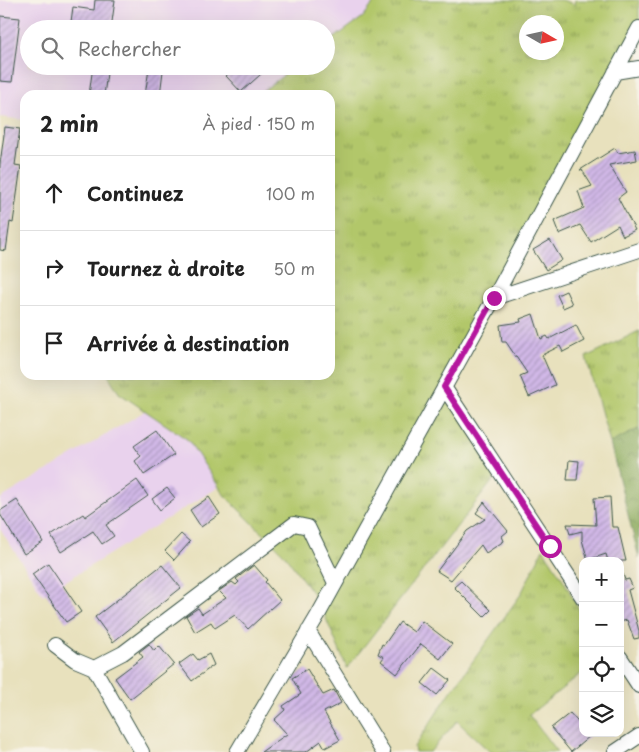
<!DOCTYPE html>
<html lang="fr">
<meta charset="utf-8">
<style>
body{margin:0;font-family:"Playpen Sans",sans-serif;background:#f6f6f6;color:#222}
.controls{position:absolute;right:15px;bottom:15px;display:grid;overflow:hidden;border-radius:10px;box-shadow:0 5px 20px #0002}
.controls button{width:45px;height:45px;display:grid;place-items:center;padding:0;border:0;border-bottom:1px solid #e0e0e0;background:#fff;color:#222;font:25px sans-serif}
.compass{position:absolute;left:519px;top:15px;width:45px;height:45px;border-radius:50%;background:#fff;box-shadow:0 5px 20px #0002;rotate:99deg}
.stop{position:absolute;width:15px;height:15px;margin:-11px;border:4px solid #b5179e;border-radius:50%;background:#fff}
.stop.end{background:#b5179e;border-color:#fff;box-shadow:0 1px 5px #0008}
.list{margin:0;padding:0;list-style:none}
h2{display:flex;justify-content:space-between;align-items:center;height:65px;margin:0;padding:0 20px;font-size:21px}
h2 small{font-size:16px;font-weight:400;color:#767676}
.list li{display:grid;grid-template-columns:32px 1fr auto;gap:15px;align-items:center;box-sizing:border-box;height:75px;padding:0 20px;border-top:1px solid #e0e0e0}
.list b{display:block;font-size:19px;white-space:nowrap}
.list em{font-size:16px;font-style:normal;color:#767676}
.icon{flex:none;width:28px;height:28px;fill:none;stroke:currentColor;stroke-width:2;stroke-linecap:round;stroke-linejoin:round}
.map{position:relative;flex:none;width:639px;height:752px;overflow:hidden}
.search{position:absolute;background:#fff;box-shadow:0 5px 20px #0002;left:20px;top:20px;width:315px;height:55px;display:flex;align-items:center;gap:12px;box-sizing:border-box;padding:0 18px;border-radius:28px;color:#767676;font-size:19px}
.panel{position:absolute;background:#fff;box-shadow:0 5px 20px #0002;left:20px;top:90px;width:315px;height:290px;border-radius:15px}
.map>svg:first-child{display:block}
.built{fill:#e9d2ed}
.grass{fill:url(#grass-tufts);stroke:#688250;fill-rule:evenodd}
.forest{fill:url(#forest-crowns);stroke:#56744a}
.building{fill:url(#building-hatch)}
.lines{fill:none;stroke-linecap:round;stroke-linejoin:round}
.minor-casing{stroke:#3d5649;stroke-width:16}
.minor{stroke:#fff;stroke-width:14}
.route{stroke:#b5179e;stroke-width:6}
</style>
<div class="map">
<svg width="639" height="752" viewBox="0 0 639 752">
<defs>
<pattern id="grass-tufts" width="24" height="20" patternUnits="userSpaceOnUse" patternTransform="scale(1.25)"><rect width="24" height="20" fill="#b2c76b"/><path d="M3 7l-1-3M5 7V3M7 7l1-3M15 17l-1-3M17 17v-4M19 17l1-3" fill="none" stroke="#90a359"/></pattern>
<pattern id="forest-crowns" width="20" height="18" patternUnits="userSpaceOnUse" patternTransform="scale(1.25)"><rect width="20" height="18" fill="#8dac5f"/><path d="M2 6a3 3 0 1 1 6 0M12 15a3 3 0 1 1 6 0" fill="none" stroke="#738d4f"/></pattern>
<pattern id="building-hatch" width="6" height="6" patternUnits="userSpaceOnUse" patternTransform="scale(1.25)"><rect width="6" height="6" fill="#d1b8e7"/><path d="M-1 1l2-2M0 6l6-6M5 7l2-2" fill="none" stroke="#a997bc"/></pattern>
</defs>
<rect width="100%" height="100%" fill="#f7f3e8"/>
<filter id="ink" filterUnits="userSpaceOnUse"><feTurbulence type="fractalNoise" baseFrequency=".02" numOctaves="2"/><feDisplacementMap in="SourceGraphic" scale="10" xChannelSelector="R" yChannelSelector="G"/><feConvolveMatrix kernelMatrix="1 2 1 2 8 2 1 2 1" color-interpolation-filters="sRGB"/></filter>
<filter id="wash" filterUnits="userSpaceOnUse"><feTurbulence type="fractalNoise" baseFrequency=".0096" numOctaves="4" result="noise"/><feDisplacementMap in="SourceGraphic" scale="20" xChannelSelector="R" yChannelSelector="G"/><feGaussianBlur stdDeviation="1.12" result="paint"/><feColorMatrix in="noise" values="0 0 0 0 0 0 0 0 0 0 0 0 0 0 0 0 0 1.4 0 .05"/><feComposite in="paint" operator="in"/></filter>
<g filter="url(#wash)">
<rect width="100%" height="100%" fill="#e8e1bd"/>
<path class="built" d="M0,0H376L363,17L326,44V29H29V66H296L257,95H25V120L0,117Z
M145,411L188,440L219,487L43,595L0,529V499Z"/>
<path class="grass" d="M376,0H562L574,4L575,0H639V22L449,390L498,474L347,668L319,602L284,554L225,496L188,440L119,393L108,375H330V95H257L296,66H326V44L363,17ZM526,22H556V52H526Z
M639,331V429L610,443L586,357Z
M543,549L564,581L583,617V672L529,715L557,752H490L457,721L430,752H415L414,747L450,693L521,594Z"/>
<path class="forest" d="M639,429V558L610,443Z"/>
<g id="blocks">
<path class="building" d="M95,0H115L111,29L92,26L91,29H70L73,7L94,10Z
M0,16L20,18L12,82L0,81Z
M93,66H108L104,95H89Z
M237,66H270L241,92L226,76Z
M149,69L163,71L160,95H145Z
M5,127L20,129L15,165L21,166L13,223L10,222L6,251L0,250V164Z
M615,148L618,153L635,150L637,160L609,165L626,192L618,198L635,230L623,236L618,225L591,242L580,225L559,234L554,221L584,208L578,191L592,186L582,170H580Z
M550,240L562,260L546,270L533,250Z
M566,291L572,304L563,308L557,295Z
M533,314L541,339L547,336L549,339L576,325L584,341L563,352L560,346L542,355L555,385L529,397L520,376L527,373L506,342H502L500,325L521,322L520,319Z
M157,430L174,455L144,475L135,461L141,456L134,446Z
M569,460L579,461L577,480H567Z
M137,480L148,496L106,525L114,536L102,544L93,531L61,552L51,535L83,514L85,517Z
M167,488L175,498L160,510L152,499Z
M209,497L220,514L201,527L190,510Z
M610,497L612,527H618L626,561H608L606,554L588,560L582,540V531L570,534L567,524L596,525L594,498Z
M17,500L43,542L24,554L0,514V511Z
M484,502L508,531L502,536L504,541L486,553L481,545L451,580L437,571L467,531L485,519L476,513Z
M181,534L190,542L174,560L165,551Z
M48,563L81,612L66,622L32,574Z
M162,565L181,588L113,642L95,617Z
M254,565L267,580L265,582L280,600L248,629L235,615L215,628L211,622L195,632L186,616L198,608L202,614L226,598L219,591L232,582L236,585L239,582L236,579Z
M620,574H623L625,580L629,579L633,588L628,590L639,631V638L634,639L627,620L620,622Z
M461,581L491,610L484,617L454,587Z
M422,621L452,644L440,659L421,644L397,674L381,661L384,657L378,654L382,644L384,645L400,622L414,632Z
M149,644L154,651L159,646L174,664L130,699L115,678L143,657L139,652Z
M193,654L198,660L209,654L214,665L192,681L179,664Z
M434,668L450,680L437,695L422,683Z
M307,669L323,695L334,690L341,703L324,712L340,740L325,748L321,741L306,752H261L287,734L274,720L285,710L283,706L301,694L292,678Z
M570,713L583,728V733H587L590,736L571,752L551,728Z"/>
</g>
</g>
<g filter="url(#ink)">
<use href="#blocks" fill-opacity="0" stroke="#3d5649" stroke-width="1"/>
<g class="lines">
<g class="minor-casing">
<path id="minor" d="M615,72L639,68
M494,298L639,250
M444,387L583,598
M308,631L383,752
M55,645L75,660L94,668L142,752
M620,657L639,686
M94,668L123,653L294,524L308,527L335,583
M237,752L318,615L494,298L639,28
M615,752L639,736"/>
</g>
<use href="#minor" class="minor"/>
</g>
</g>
<g class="lines" filter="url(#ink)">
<path class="route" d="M494,298L444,387L550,546"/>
</g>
</svg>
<div class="controls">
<button>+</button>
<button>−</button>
<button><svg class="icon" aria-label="locate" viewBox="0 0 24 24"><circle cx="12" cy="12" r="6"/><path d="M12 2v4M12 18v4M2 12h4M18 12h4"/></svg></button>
<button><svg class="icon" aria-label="layers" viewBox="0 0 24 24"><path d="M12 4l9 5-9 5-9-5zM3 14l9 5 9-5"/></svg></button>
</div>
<svg class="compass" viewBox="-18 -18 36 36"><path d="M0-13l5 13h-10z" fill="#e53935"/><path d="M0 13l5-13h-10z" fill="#767676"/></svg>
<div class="stop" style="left:550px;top:546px"></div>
<div class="stop end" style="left:494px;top:298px"></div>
<div class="search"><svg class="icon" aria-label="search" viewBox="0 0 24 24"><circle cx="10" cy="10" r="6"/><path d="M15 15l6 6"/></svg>Rechercher</div>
<section class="panel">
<h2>2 min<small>À pied · 150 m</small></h2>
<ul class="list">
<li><svg class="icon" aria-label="ahead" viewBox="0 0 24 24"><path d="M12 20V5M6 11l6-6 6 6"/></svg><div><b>Continuez</b></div><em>100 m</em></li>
<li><svg class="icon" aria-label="right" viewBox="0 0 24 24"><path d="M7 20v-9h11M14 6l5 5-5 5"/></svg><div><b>Tournez à droite</b></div><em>50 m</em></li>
<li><svg class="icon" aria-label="arrive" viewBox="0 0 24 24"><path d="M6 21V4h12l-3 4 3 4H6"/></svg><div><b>Arrivée à destination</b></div></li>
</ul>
</section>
</div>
